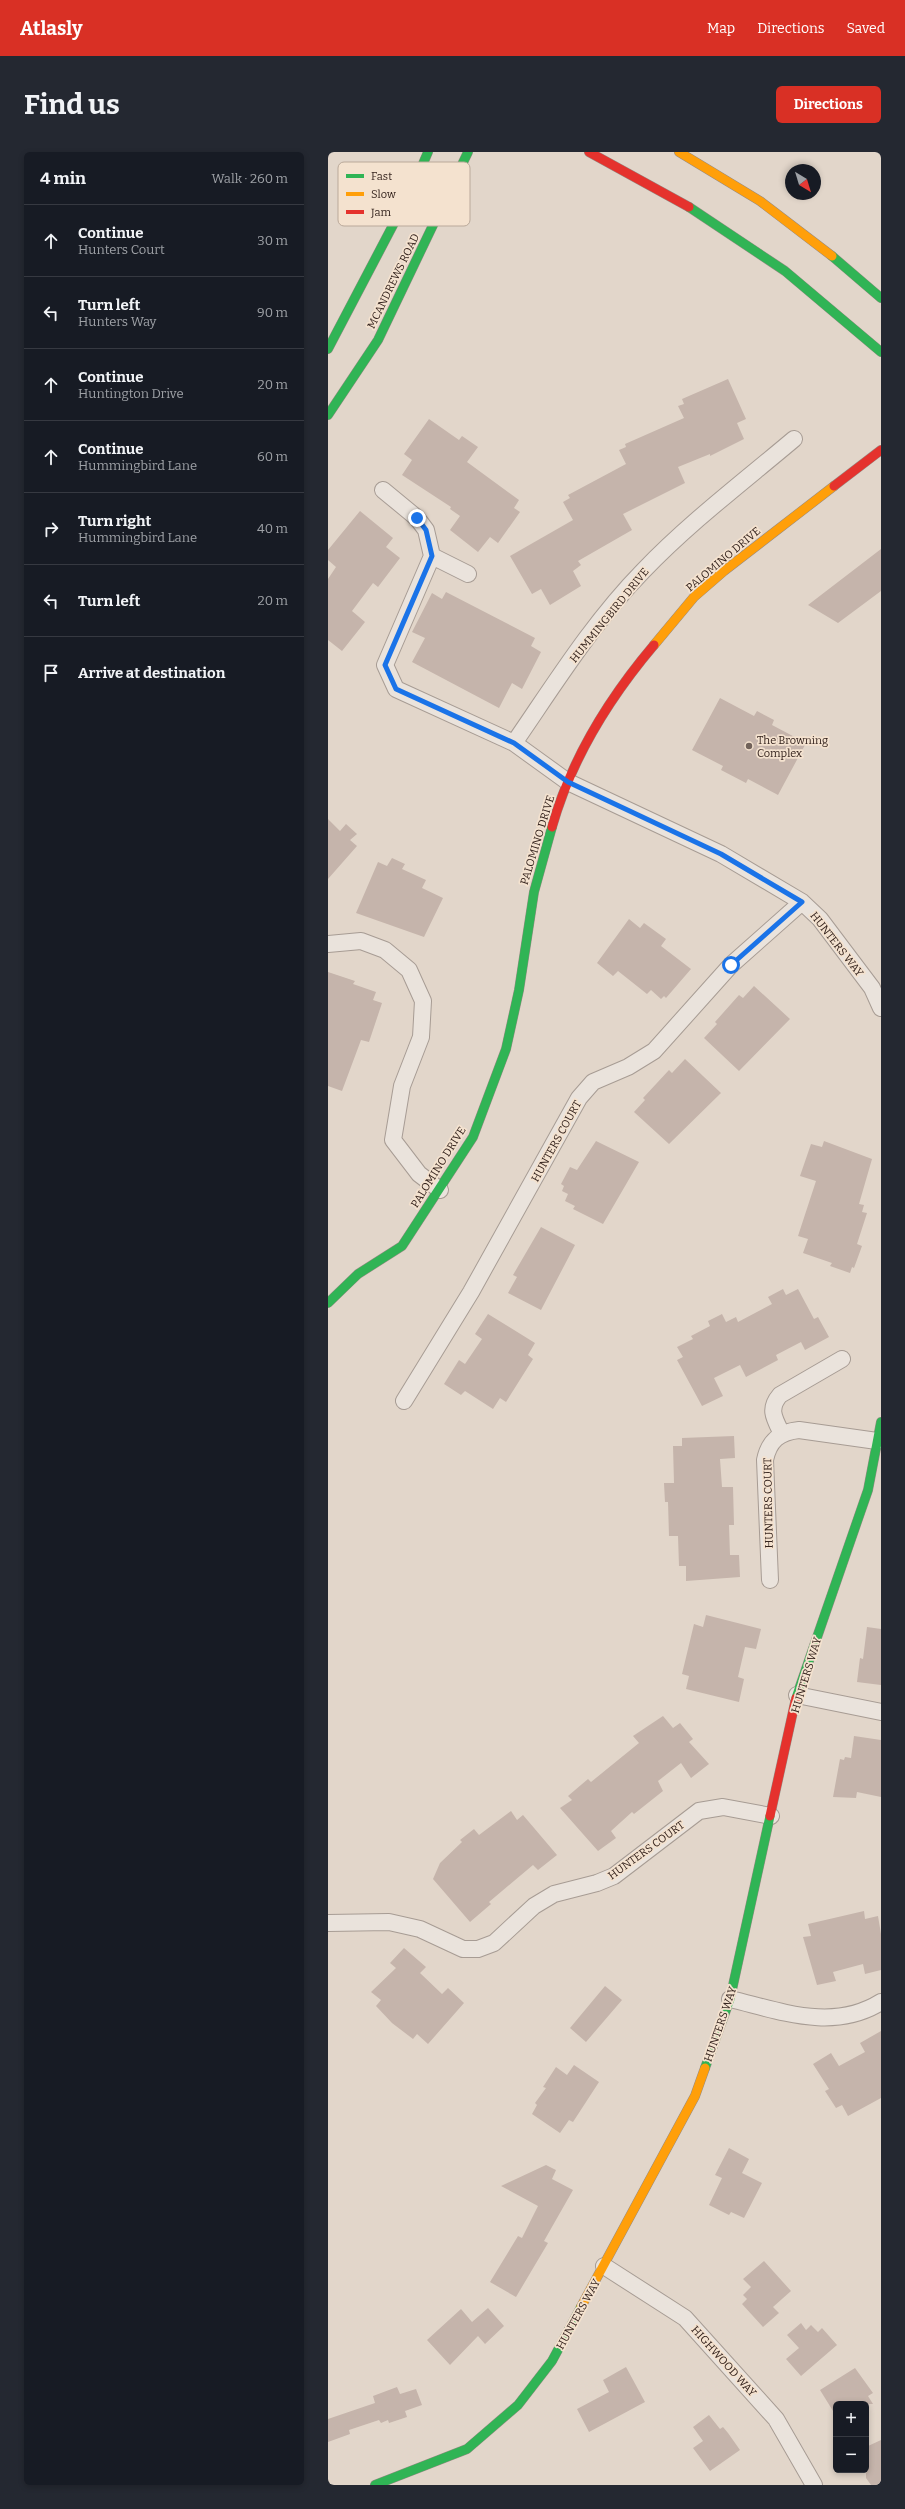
<!DOCTYPE html>
<meta charset="utf-8">
<style>
body{margin:0;font-family:Bitter,serif;background:#242831;color:#f1f3f6}
.controls{position:absolute;right:12px;bottom:12px;display:grid;overflow:hidden;border-radius:6px;box-shadow:0 2px 6px #0003}
.controls button{width:36px;height:36px;display:grid;place-items:center;padding:0;border:0;border-bottom:1px solid #363941;background:#171b24;color:#f1f3f6;font:20px sans-serif}
.compass{position:absolute;left:457px;top:12px;width:36px;height:36px;border-radius:50%;background:#171b24;box-shadow:0 2px 6px #0003;rotate:142deg}
.stop{position:absolute;width:12px;height:12px;margin:-9px;border:3px solid #1a73e8;border-radius:50%;background:#fff}
.stop.end{background:#1a73e8;border-color:#fff;box-shadow:0 1px 4px #0008}
.list{margin:0;padding:0;list-style:none}
h2{display:flex;justify-content:space-between;align-items:center;height:52px;margin:0;padding:0 16px;font-size:17px}
h2 small{font-size:13px;font-weight:400;color:#9ea1a6}
.list li{display:grid;grid-template-columns:26px 1fr auto;gap:12px;align-items:center;box-sizing:border-box;height:72px;padding:0 16px;border-top:1px solid #363941}
.list b{display:block;font-size:15px;white-space:nowrap}
.list p{margin:0;font-size:13px;white-space:nowrap;color:#9ea1a6}
.list em{font-size:13px;font-style:normal;color:#9ea1a6}
.icon{flex:none;width:22px;height:22px;fill:none;stroke:currentColor;stroke-width:2;stroke-linecap:round;stroke-linejoin:round}
.map{position:relative;flex:none;width:553px;height:2333px;overflow:hidden;border-radius:6px}
header{display:flex;align-items:center;gap:24px;box-sizing:border-box;height:56px;padding:0 20px;background:#d93025;color:#fff}
header strong{font-size:19px}
nav{display:flex;gap:22px;margin-inline-start:auto;font-size:14px}
.intro{display:flex;align-items:center;justify-content:space-between;box-sizing:border-box;height:96px;padding:0 24px}
h1{margin:0;font-size:28px}
.button{padding:10px 18px;border-radius:6px;background:#d93025;color:#fff;font-size:14px;font-weight:700}
main{display:flex;gap:24px;padding:0 24px}
aside{flex:1;background:#171b24;border-radius:6px;box-shadow:0 2px 6px #0003}
.map>svg:first-child{display:block}
.building{fill:#c5b4ab}
.lines{fill:none;stroke-linecap:round;stroke-linejoin:round}
.street-casing{stroke:#a79c94;stroke-width:18}
.fast-casing{stroke:#968b84;stroke-width:10}
.slow-casing{stroke:#968b84;stroke-width:10}
.jam-casing{stroke:#968b84;stroke-width:10}
.street{stroke:#eae3dc;stroke-width:16}
.fast{stroke:#30b455;stroke-width:9}
.slow{stroke:#ff9f0a;stroke-width:9}
.jam{stroke:#e5322d;stroke-width:9}
.route{stroke:#1a73e8;stroke-width:5}
.poi-dot{fill:#71625a;stroke:#f4e2cf;stroke-width:1.5}
.labels{text-anchor:middle;stroke-width:3.5;stroke-linejoin:round;paint-order:stroke}
.street-label{font-size:11px;fill:#34231d;stroke:#f4e2cf}
.poi-label{font-size:11px;fill:#34231d;stroke:#f4e2cf;text-anchor:start}
.key{fill:#f4e2cf;stroke:#baa99a;stroke-width:1}
.key-label{font-size:11px;fill:#34231d}
</style>
<header>
<strong>Atlasly</strong>
<nav><a>Map</a><a>Directions</a><a>Saved</a></nav>
</header>
<div class="intro"><h1>Find us</h1><a class="button">Directions</a></div>
<main>
<aside>
<h2>4 min<small>Walk · 260 m</small></h2>
<ul class="list">
<li><svg class="icon" aria-label="ahead" viewBox="0 0 24 24"><path d="M12 20V5M6 11l6-6 6 6"/></svg><div><b>Continue</b><p>Hunters Court</p></div><em>30 m</em></li>
<li><svg class="icon" aria-label="left" viewBox="0 0 24 24"><path d="M17 20v-9H6M10 6l-5 5 5 5"/></svg><div><b>Turn left</b><p>Hunters Way</p></div><em>90 m</em></li>
<li><svg class="icon" aria-label="ahead" viewBox="0 0 24 24"><path d="M12 20V5M6 11l6-6 6 6"/></svg><div><b>Continue</b><p>Huntington Drive</p></div><em>20 m</em></li>
<li><svg class="icon" aria-label="ahead" viewBox="0 0 24 24"><path d="M12 20V5M6 11l6-6 6 6"/></svg><div><b>Continue</b><p>Hummingbird Lane</p></div><em>60 m</em></li>
<li><svg class="icon" aria-label="right" viewBox="0 0 24 24"><path d="M7 20v-9h11M14 6l5 5-5 5"/></svg><div><b>Turn right</b><p>Hummingbird Lane</p></div><em>40 m</em></li>
<li><svg class="icon" aria-label="left" viewBox="0 0 24 24"><path d="M17 20v-9H6M10 6l-5 5 5 5"/></svg><div><b>Turn left</b></div><em>20 m</em></li>
<li><svg class="icon" aria-label="arrive" viewBox="0 0 24 24"><path d="M6 21V4h12l-3 4 3 4H6"/></svg><div><b>Arrive at destination</b></div></li>
</ul>
</aside>
<div class="map">
<svg width="553" height="2333" viewBox="0 0 553 2333">
<rect width="100%" height="100%" fill="#e2d6ca"/>
<path class="building" d="M400,227L418,267L409,271L416,287L382,304V302L350,315L357,331L295,362L304,378L250,409L253,413L245,419L253,434L222,453L213,437L204,442L182,404L245,368L235,350L242,346L240,343L298,312L291,298L298,295L297,292L356,266L350,254L356,252L354,247Z
M101,267L131,288L134,284L150,295L139,310L191,348L186,356L192,360L170,391L162,385L150,400L122,378L132,364L122,357L123,355L74,323L84,308L76,302Z
M32,359L65,386L58,395L72,406L50,435L45,431L24,459L37,470L14,499L0,488V427L8,415L0,408V398Z
M553,397V439L510,471L480,453Z
M118,440L207,486L203,494L213,500L194,537L184,531L171,556L84,510L97,486L84,480L104,441L114,447Z
M392,546L426,564L429,559L446,568L444,573L478,591L450,643L420,627L418,631L393,618L395,614L364,598Z
M0,667L12,679L18,672L29,682L22,688L29,694L0,727Z
M64,706L77,712L74,717L98,728L94,736L115,746L96,785L28,761L50,710L59,714Z
M301,767L312,776L316,771L338,787L333,794L363,817L338,846L336,844L333,847L323,838L319,842L290,819L285,824L269,811Z
M0,820L27,829L25,832L48,840L45,848L54,851L41,890L33,888L14,939L0,934Z
M426,834L462,867L411,919L376,886L389,872L387,870L411,843L415,846Z
M357,907L393,941L341,992L306,960L317,948L315,946L341,918L344,921Z
M268,989L311,1010L275,1072L245,1057L247,1054L237,1049L240,1042L234,1039L236,1034L233,1032L242,1015L249,1018Z
M496,989L544,1007L531,1052L536,1053L534,1060L539,1061L529,1092L534,1094L526,1116L524,1115L522,1121L502,1114L504,1111L475,1101L480,1087L470,1084L488,1029L472,1024L483,992L494,995Z
M213,1075L247,1093L213,1158L180,1141L189,1125L185,1123Z
M455,1137L458,1143L470,1137L486,1167L490,1165L501,1185L477,1198L473,1190L448,1203L450,1208L418,1225L412,1213L386,1226L395,1244L374,1254L349,1208L355,1205L349,1195L365,1187L363,1184L382,1174L380,1169L394,1162L398,1170L408,1165L410,1170L444,1152L440,1145Z
M160,1162L207,1191L200,1203L205,1207L178,1250L172,1246L165,1257L137,1239L133,1243L116,1232L131,1208L137,1212L154,1187L147,1182Z
M406,1284L407,1306L392,1307L394,1335H405L406,1373H401L402,1403H411L412,1425L358,1429V1414H351L350,1384H341L340,1350H337L336,1331H346L345,1294H354V1286Z
M378,1463L433,1477L428,1497L417,1495L410,1525L416,1527L411,1550L358,1537L361,1524L354,1522L366,1472L375,1475Z
M539,1475L553,1477V1533L529,1530L532,1506L535,1507Z
M335,1564L345,1576L352,1571L365,1587L361,1590L381,1612L363,1626L353,1611L330,1629L335,1639L306,1662L304,1660L283,1679L288,1686L270,1699L232,1656L244,1648L240,1644L260,1627L263,1630L311,1591L305,1584Z
M526,1584L553,1588V1645L529,1640L528,1646L505,1645L512,1607L516,1608L517,1605L523,1606Z
M183,1659L189,1668L195,1663L229,1703L210,1718L205,1713L161,1750L163,1752L142,1770L105,1727L112,1711L134,1690L132,1688L146,1677L151,1683Z
M536,1759L537,1767L550,1764L553,1782V1818L537,1822L535,1812L505,1820L508,1829L489,1833L475,1785L483,1784L480,1772Z
M76,1796L98,1815L92,1821L114,1842L120,1836L136,1851L100,1892L89,1882L85,1887L64,1871L48,1854L53,1848L43,1840L68,1816L62,1811Z
M277,1834L294,1848L258,1890L242,1876Z
M553,1879V1946L520,1964L514,1953L508,1956L497,1939L501,1937L485,1912L503,1901L511,1914L537,1900L532,1891Z
M246,1913L271,1930L245,1970L241,1968L232,1981L204,1962L209,1953L207,1951L218,1936L215,1935L228,1915L239,1923Z
M401,1996L421,2007L414,2021L434,2031L416,2066L403,2060L401,2063L381,2053L394,2026L387,2023Z
M218,2013L228,2018L224,2027L245,2038L216,2089L220,2091L188,2145L162,2130L190,2084L194,2086L210,2054L173,2034Z
M436,2109L463,2139L445,2155L451,2161L435,2175L414,2152L419,2147L415,2143L423,2135L415,2127Z
M160,2156L176,2174L157,2192L150,2184L122,2213L99,2188L133,2157L144,2170Z
M473,2171L478,2178L483,2173L490,2180L494,2176L509,2193L473,2224L458,2207L471,2196L459,2183Z
M298,2215L317,2250L261,2280L249,2257L281,2240L275,2228Z
M527,2216L545,2241L540,2244L545,2252H508V2257L505,2259L492,2238Z
M69,2235L72,2242L88,2237L94,2253L77,2259L79,2265L61,2271L60,2268L53,2271L51,2268L21,2278L22,2282L0,2290V2267L47,2251L45,2244Z
M381,2263L392,2277L395,2275L400,2281L412,2298L382,2319L365,2296L375,2289L365,2275Z
M553,2288V2333H543L538,2326V2295Z"/>
<g class="lines">
<g class="street-casing">
<path id="street" d="M55,338L89,366L98,378L104,404L140,422
M104,404L57,513L68,537L186,591L240,630L393,702L474,750L492,767L544,836L553,856
M186,591C226,533 265,470 315,419C361,371 415,330 466,287
M0,792L33,789L57,798L81,818L95,849L93,885L74,934L65,988L91,1022L112,1038
M76,1249L143,1140L251,946L265,930L300,915L326,899L403,813L474,750
M454,1282C446,1266 440,1257 452,1243L514,1207
M442,1428L437,1308C441,1289 451,1280 471,1278L549,1289
M469,1543L553,1560
M0,1771L61,1770L92,1777L135,1797H150L166,1791L206,1754L226,1742L269,1731L286,1724L371,1659L395,1655L443,1664
M402,1847C453,1859 505,1880 553,1850
M276,2114L357,2166L448,2267L486,2333"/>
</g>
<g class="fast-casing">
<path id="fast" d="M361,55L457,119L553,200
M504,104L553,146
M0,197L85,35L100,0
M0,263L50,188L140,0
M0,1151L30,1122L74,1094L145,985L178,897L191,838L206,740L224,675
M468,1546L540,1338L553,1270
M377,1916L402,1847L442,1664
M47,2333L139,2297L190,2253L224,2209L253,2155"/>
</g>
<g class="slow-casing">
<path id="slow" d="M351,0L432,49L504,104
M326,493L366,445L396,419L506,334
M253,2155L367,1944L377,1916"/>
</g>
<g class="jam-casing">
<path id="jam" d="M261,0L361,55
M506,334L553,298
M224,675C243,608 282,545 326,493
M442,1664L468,1546"/>
</g>
<use href="#street" class="street"/>
<use href="#fast" class="fast"/>
<use href="#slow" class="slow"/>
<use href="#jam" class="jam"/>
</g>
<g class="lines">
<path class="route" d="M89,366L98,378L104,404L57,513L68,537L186,591L240,630L393,702L474,750L403,813"/>
</g>
<circle class="poi-dot" cx="421" cy="594" r="4"/>
<g class="labels">
<g class="street-label">
<text transform="translate(65 129) rotate(-64)" y="4">MCANDREWS ROAD</text>
<text transform="translate(395 407) rotate(-40)" y="4">PALOMINO DRIVE</text>
<text transform="translate(281 463) rotate(-51)" y="4">HUMMINGBIRD DRIVE</text>
<text transform="translate(209 688) rotate(-73)" y="4">PALOMINO DRIVE</text>
<text transform="translate(509 792) rotate(52)" y="4">HUNTERS WAY</text>
<text transform="translate(228 989) rotate(-61)" y="4">HUNTERS COURT</text>
<text transform="translate(110 1015) rotate(-58)" y="4">PALOMINO DRIVE</text>
<text transform="translate(440 1351) rotate(-91)" y="4">HUNTERS COURT</text>
<text transform="translate(478 1523) rotate(-73)" y="4">HUNTERS WAY</text>
<text transform="translate(318 1698) rotate(-36)" y="4">HUNTERS COURT</text>
<text transform="translate(392 1872) rotate(-71)" y="4">HUNTERS WAY</text>
<text transform="translate(250 2162) rotate(-61)" y="4">HUNTERS WAY</text>
<text transform="translate(396 2209) rotate(48)" y="4">HIGHWOOD WAY</text>
</g>
<g class="poi-label">
<text x="429" y="592">The Browning<tspan x="429" dy="13">Complex</tspan></text>
</g>
</g>
<rect x="10" y="10" width="132" height="64" rx="6" class="key"/>
<rect x="18" y="22" width="18" height="4" fill="#30b455"/>
<rect x="18" y="40" width="18" height="4" fill="#ff9f0a"/>
<rect x="18" y="58" width="18" height="4" fill="#e5322d"/>
<g class="key-label">
<text x="43" y="28">Fast</text>
<text x="43" y="46">Slow</text>
<text x="43" y="64">Jam</text>
</g>
</svg>
<div class="controls">
<button>+</button>
<button>−</button>
</div>
<svg class="compass" viewBox="-18 -18 36 36"><path d="M0-13l5 13h-10z" fill="#e53935"/><path d="M0 13l5-13h-10z" fill="#9ea1a6"/></svg>
<div class="stop" style="left:403px;top:813px"></div>
<div class="stop end" style="left:89px;top:366px"></div>
</div>
</main>
